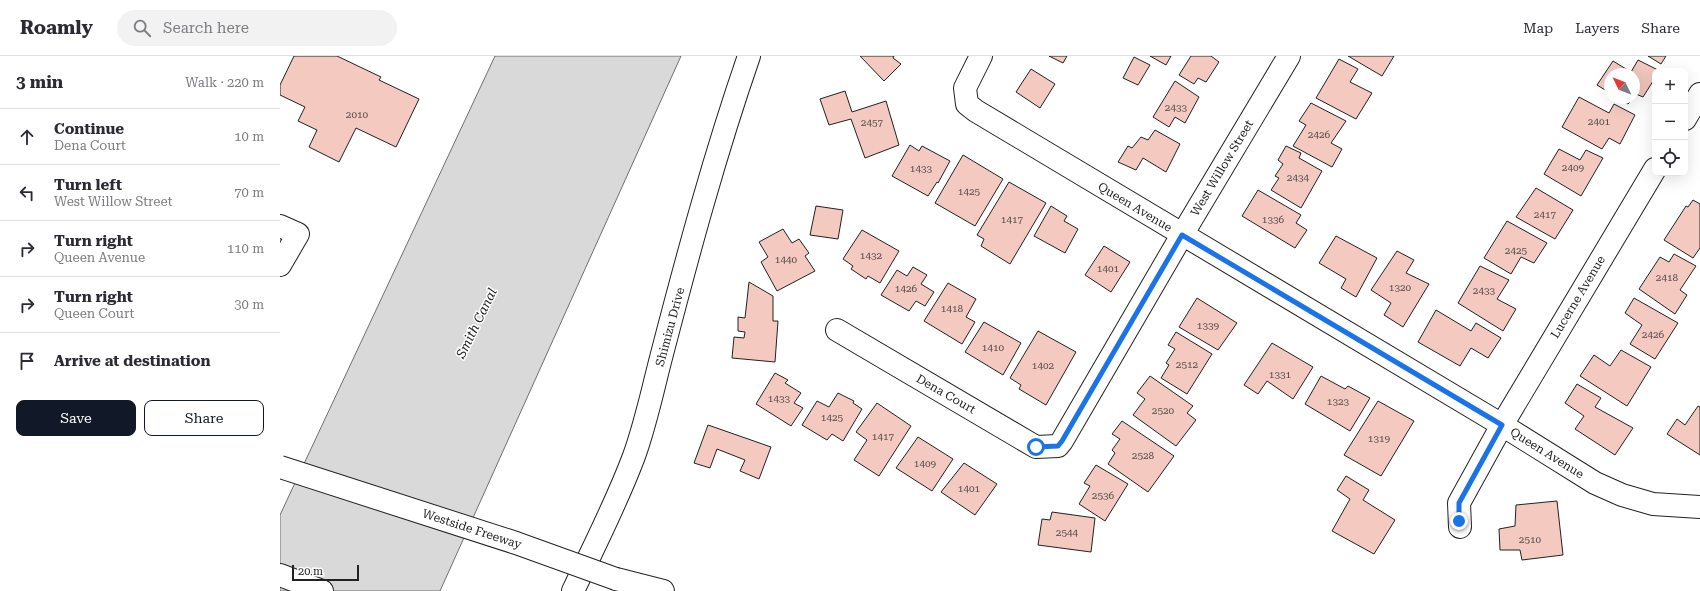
<!DOCTYPE html>
<meta charset="utf-8">
<style>
body{margin:0;font-family:"Roboto Serif",serif;background:#f2f2f3;color:#2b2b33}
.controls{position:absolute;right:12px;top:12px;display:grid;overflow:hidden;border-radius:8px;box-shadow:0 4px 16px #0002}
.controls button{width:36px;height:36px;display:grid;place-items:center;padding:0;border:0;border-bottom:1px solid #e1e1e2;background:#fff;color:#2b2b33;font:20px sans-serif}
.compass{position:absolute;left:1324px;top:12px;width:36px;height:36px;border-radius:50%;background:#fff;box-shadow:0 4px 16px #0002;rotate:313deg}
.scale{position:absolute;left:12px;bottom:10px;width:67px;box-sizing:border-box;padding-left:4px;border:2px solid #222;border-top:0;font-size:11px;line-height:14px;white-space:nowrap;color:#222;-webkit-text-stroke:3px #fff;paint-order:stroke}
.stop{position:absolute;width:12px;height:12px;margin:-9px;border:3px solid #1a73e8;border-radius:50%;background:#fff}
.stop.end{background:#1a73e8;border-color:#fff;box-shadow:0 1px 4px #0008}
.list{margin:0;padding:0;list-style:none}
h2{display:flex;justify-content:space-between;align-items:center;height:52px;margin:0;padding:0 16px;font-size:17px}
h2 small{font-size:13px;font-weight:400;color:#7c7c81}
.list li{display:grid;grid-template-columns:26px 1fr auto;gap:12px;align-items:center;box-sizing:border-box;height:56px;padding:0 16px;border-top:1px solid #e1e1e2}
.list b{display:block;font-size:15px;white-space:nowrap}
.list p{margin:0;font-size:13px;white-space:nowrap;color:#7c7c81}
.list em{font-size:13px;font-style:normal;color:#7c7c81}
.actions{display:flex;gap:8px;padding:12px 16px}
.actions a{flex:1;padding:9px 0;border:1px solid #111827;border-radius:8px;text-align:center;font-size:14px;color:#111827}
.actions .main{background:#111827;color:#fff}
.icon{flex:none;width:22px;height:22px;fill:none;stroke:currentColor;stroke-width:2;stroke-linecap:round;stroke-linejoin:round}
.map{position:relative;flex:none;width:1420px;height:535px;overflow:hidden}
header{display:flex;align-items:center;gap:24px;box-sizing:border-box;height:56px;padding:0 20px;background:#fff;border-bottom:1px solid #e1e1e2}
header strong{font-size:19px}
nav{display:flex;gap:22px;margin-inline-start:auto;font-size:14px}
.search{width:280px;height:36px;background:#f2f2f3;display:flex;align-items:center;gap:10px;box-sizing:border-box;padding:0 14px;border-radius:22px;color:#7c7c81;font-size:15px}
main{display:flex}
aside{flex:1;background:#fff}
.map>svg:first-child{display:block}
.water{fill:#d9d9d9;stroke:#6f6f6f}
.building{fill:#f3c9c0;stroke:#222}
.lines{fill:none;stroke-linecap:round;stroke-linejoin:round}
.minor-casing{stroke:#222;stroke-width:24}
.highway-casing{stroke:#222;stroke-width:24}
.minor{stroke:#fff;stroke-width:22}
.highway{stroke:#fff;stroke-width:22}
.highway-bridge-casing{stroke:#222;stroke-width:24;stroke-linecap:butt}
.highway-bridge{stroke:#fff;stroke-width:22}
.route{stroke:#1a73e8;stroke-width:5}
.labels{text-anchor:middle;stroke-width:3;stroke-linejoin:round;paint-order:stroke}
.number-label{font-size:10px;fill:#564c4a}
.street-label{font-size:12px;fill:#222;stroke:#fff}
.water-label{font-size:13px;font-style:italic;fill:#222;stroke:#fff}
</style>
<header>
<strong>Roamly</strong>
<div class="search"><svg class="icon" aria-label="search" viewBox="0 0 24 24"><circle cx="10" cy="10" r="6"/><path d="M15 15l6 6"/></svg>Search here</div>
<nav><a>Map</a><a>Layers</a><a>Share</a></nav>
</header>
<main>
<aside>
<h2>3 min<small>Walk · 220 m</small></h2>
<ul class="list">
<li><svg class="icon" aria-label="ahead" viewBox="0 0 24 24"><path d="M12 20V5M6 11l6-6 6 6"/></svg><div><b>Continue</b><p>Dena Court</p></div><em>10 m</em></li>
<li><svg class="icon" aria-label="left" viewBox="0 0 24 24"><path d="M17 20v-9H6M10 6l-5 5 5 5"/></svg><div><b>Turn left</b><p>West Willow Street</p></div><em>70 m</em></li>
<li><svg class="icon" aria-label="right" viewBox="0 0 24 24"><path d="M7 20v-9h11M14 6l5 5-5 5"/></svg><div><b>Turn right</b><p>Queen Avenue</p></div><em>110 m</em></li>
<li><svg class="icon" aria-label="right" viewBox="0 0 24 24"><path d="M7 20v-9h11M14 6l5 5-5 5"/></svg><div><b>Turn right</b><p>Queen Court</p></div><em>30 m</em></li>
<li><svg class="icon" aria-label="arrive" viewBox="0 0 24 24"><path d="M6 21V4h12l-3 4 3 4H6"/></svg><div><b>Arrive at destination</b></div></li>
</ul>
<div class="actions"><a class="main">Save</a><a>Share</a></div>
</aside>
<div class="map">
<svg width="1420" height="535" viewBox="0 0 1420 535">
<rect width="100%" height="100%" fill="#fff"/>
<path class="water" d="M215,0H401L160,535H0V459Z"/>
<path class="building" d="M14,0H57L101,21L99,24L139,43L116,91L76,72L59,106L29,91L37,74L18,65L25,51L0,39V29Z
M580,0H614L613,2L621,8L604,25Z
M769,0H787L783,7Z
M870,0H891L886,9Z
M911,0H931L939,6L926,26L918,22L914,28L899,19Z
M1068,0H1114L1102,20Z
M1368,0H1386L1381,8Z
M854,1L870,9L858,29L843,22Z
M1059,3L1078,13L1070,26L1092,37L1076,63L1036,42Z
M1358,4L1380,15H1375V22L1363,41L1356,38L1354,40V18H1330V37L1317,29L1333,5L1351,16Z
M751,13L775,28L760,52L736,36Z
M895,25L919,41L905,67L895,61L889,71L873,61Z
M565,35L572,56L606,45L619,89L585,102L571,63L549,69L540,43Z
M1299,41L1329,57L1334,48L1355,59L1340,88L1329,82L1322,93L1282,71Z
M1339,42H1353L1348,48Z
M1031,47L1066,65L1051,87L1062,93L1052,111L1013,90L1026,69L1019,65Z
M875,74L900,88L886,116L863,102L856,114L838,106L848,90L852,92L861,81L868,84Z
M630,89L639,95L642,90L670,105L658,127L657,126L648,140L612,120Z
M1006,90L1021,97L1019,102L1042,115L1021,152L991,134L999,122L995,120L1003,108L998,104Z
M1279,93L1300,104L1306,94L1323,102L1301,140L1264,118Z
M683,99L723,123L695,170L655,147Z
M729,126L766,147L730,208L701,190L704,183L697,179Z
M1256,132L1293,154L1275,183L1236,161Z
M978,134L1021,159L1016,167L1027,174L1015,192L962,160Z
M1413,144L1420,148V192L1413,202L1384,184L1406,150L1408,151Z
M536,150L563,154L558,183L530,179Z
M771,150L787,160L784,165L798,173L785,197L754,180Z
M1227,165L1267,187L1254,207L1241,201L1231,218L1204,202Z
M503,173L512,187L519,183L529,197L525,200L535,215L497,235L481,206L488,201L479,186Z
M582,174L619,195L600,227L588,220L586,223L571,213L573,210L563,203Z
M1056,180L1097,202L1076,241L1061,232L1066,223L1039,207Z
M824,190L850,206L831,236L805,219Z
M1117,195L1134,204L1126,217L1149,228L1123,271L1104,259L1111,247L1091,234Z
M1394,198L1416,210L1400,234L1407,239L1395,258L1359,233L1380,201L1389,206Z
M1200,210L1229,224L1217,243L1236,253L1223,275L1178,247Z
M633,211L647,219L641,228L654,236L645,250L636,245L629,255L601,239L617,214L627,220Z
M469,226L493,240V265H498L495,306L452,302L454,281L464,282L465,276L458,275V261L465,262Z
M668,227L696,243L686,261L695,266L682,288L644,265Z
M917,242L957,267L938,294L899,271Z
M1354,242L1398,267L1375,303L1350,288L1362,269L1345,257Z
M1156,254L1191,275L1196,267L1221,282L1208,302L1191,292L1180,310L1138,286Z
M704,266L741,287L723,319L685,296Z
M758,275L796,296L766,349L739,333L741,329L730,322Z
M896,276L932,298L907,338L881,322L889,309L886,307L895,293L888,289Z
M992,287L1033,311L1013,343L987,325L978,338L964,329Z
M1341,294L1371,311L1347,350L1300,320L1314,299L1330,310Z
M495,317L508,324L505,327L521,337L514,347L523,352L511,370L476,348Z
M870,320L913,350L907,357L916,364L896,390L853,359L865,343L857,337Z
M1041,320L1065,333L1068,330L1090,342L1070,375L1025,348Z
M1297,328L1321,342L1315,351L1353,372L1335,399L1295,373L1304,360L1285,347Z
M558,337L574,345L573,347L582,353L563,385L552,378L547,384L522,369L537,345L549,351Z
M1098,345L1134,365L1101,420L1064,399Z
M597,347L631,370L599,420L574,404L587,384L576,376Z
M1418,350L1420,351V399L1387,378L1397,363L1405,369Z
M842,365L894,400L868,436L828,408L835,397L832,394L840,383L832,378Z
M428,369L491,391L479,423L460,415L465,404L437,393L430,412L414,407Z
M638,381L673,403L652,435L616,412Z
M684,407L717,428L695,459L661,436Z
M816,409L848,428L825,465L799,448L810,430L804,427Z
M1066,420L1089,434L1083,444L1115,464L1094,498L1052,475L1070,443L1057,434Z
M1277,445L1283,499L1242,504L1240,494H1220L1219,473L1235,470L1236,449Z
M772,456L815,462L811,496L758,489L762,463L770,464Z"/>
<g class="lines">
<g class="minor-casing">
<path id="minor" d="M701,0L685,32L687,48L696,55L1222,369L1315,427L1342,439L1373,448L1420,451
M1405,63L1420,38
M0,170L18,178L0,209
M557,274L756,391L778,390L782,385L902,179L1009,0
M1180,471L1179,447L1222,369L1375,113
M293,535C314,490 337,446 354,400C366,367 373,332 382,298C408,198 435,98 469,0"/>
</g>
<g class="highway-casing">
<path id="highway" d="M0,519L42,535
M336,523L383,535"/>
</g>
<use href="#minor" class="minor"/>
<use href="#highway" class="highway"/>
<g class="highway-bridge-casing">
<path id="highway-bridge" d="M0,411L236,487L336,523"/>
</g>
<use href="#highway-bridge" class="highway-bridge"/>
</g>
<g class="lines">
<path class="route" d="M756,391L778,390L782,385L902,179L1222,369L1179,447V465"/>
</g>
<g class="labels">
<g class="number-label">
<text x="896" y="55">2433</text>
<text x="77" y="62">2010</text>
<text x="1319" y="69">2401</text>
<text x="592" y="70">2457</text>
<text x="1039" y="82">2426</text>
<text x="1293" y="115">2409</text>
<text x="641" y="116">1433</text>
<text x="1018" y="125">2434</text>
<text x="689" y="139">1425</text>
<text x="1265" y="162">2417</text>
<text x="732" y="167">1417</text>
<text x="993" y="167">1336</text>
<text x="1236" y="198">2425</text>
<text x="591" y="203">1432</text>
<text x="506" y="207">1440</text>
<text x="828" y="216">1401</text>
<text x="1387" y="225">2418</text>
<text x="1120" y="235">1320</text>
<text x="626" y="236">1426</text>
<text x="1204" y="238">2433</text>
<text x="672" y="256">1418</text>
<text x="928" y="273">1339</text>
<text x="1373" y="282">2426</text>
<text x="713" y="295">1410</text>
<text x="907" y="312">2512</text>
<text x="763" y="313">1402</text>
<text x="1000" y="322">1331</text>
<text x="499" y="346">1433</text>
<text x="1058" y="349">1323</text>
<text x="883" y="358">2520</text>
<text x="552" y="365">1425</text>
<text x="603" y="384">1417</text>
<text x="1099" y="386">1319</text>
<text x="863" y="403">2528</text>
<text x="645" y="411">1409</text>
<text x="689" y="436">1401</text>
<text x="823" y="443">2536</text>
<text x="787" y="480">2544</text>
<text x="1250" y="487">2510</text>
</g>
<g class="street-label">
<text transform="translate(942 112) rotate(-59)" y="4">West Willow Street</text>
<text transform="translate(855 151) rotate(31)" y="4">Queen Avenue</text>
<text transform="translate(1298 241) rotate(-59)" y="4">Lucerne Avenue</text>
<text transform="translate(390 271) rotate(-75)" y="4">Shimizu Drive</text>
<text transform="translate(666 338) rotate(30)" y="4">Dena Court</text>
<text transform="translate(1267 397) rotate(32)" y="4">Queen Avenue</text>
<text transform="translate(192 473) rotate(18)" y="4">Westside Freeway</text>
</g>
<g class="water-label">
<text transform="translate(196 267) rotate(-64)" y="5">Smith Canal</text>
</g>
</g>
</svg>
<div class="controls">
<button>+</button>
<button>−</button>
<button><svg class="icon" aria-label="locate" viewBox="0 0 24 24"><circle cx="12" cy="12" r="6"/><path d="M12 2v4M12 18v4M2 12h4M18 12h4"/></svg></button>
</div>
<svg class="compass" viewBox="-18 -18 36 36"><path d="M0-13l5 13h-10z" fill="#e53935"/><path d="M0 13l5-13h-10z" fill="#7c7c81"/></svg>
<div class="scale">20 m</div>
<div class="stop" style="left:756px;top:391px"></div>
<div class="stop end" style="left:1179px;top:465px"></div>
</div>
</main>
